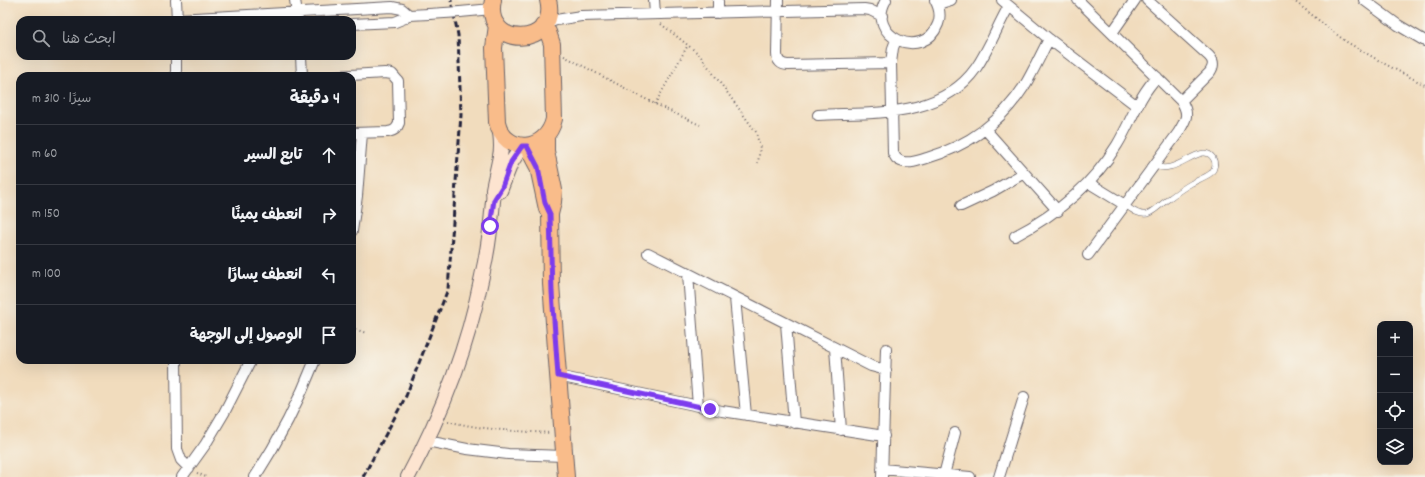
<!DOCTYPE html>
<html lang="ar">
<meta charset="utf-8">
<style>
body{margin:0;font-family:Dekko,"Playpen Sans Arabic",sans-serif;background:#242831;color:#f1f3f6;direction:rtl}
.controls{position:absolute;right:12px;bottom:12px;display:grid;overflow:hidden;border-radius:8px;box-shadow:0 4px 16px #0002}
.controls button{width:36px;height:36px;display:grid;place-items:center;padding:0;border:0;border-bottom:1px solid #363941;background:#171b24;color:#f1f3f6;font:20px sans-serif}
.stop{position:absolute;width:12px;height:12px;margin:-9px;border:3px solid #7c3aed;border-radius:50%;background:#fff}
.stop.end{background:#7c3aed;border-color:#fff;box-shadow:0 1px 4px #0008}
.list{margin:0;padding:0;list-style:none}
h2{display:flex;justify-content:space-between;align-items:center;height:52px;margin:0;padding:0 16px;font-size:17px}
h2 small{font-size:13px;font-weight:400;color:#9ea1a6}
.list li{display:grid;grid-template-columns:26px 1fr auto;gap:12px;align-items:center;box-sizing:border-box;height:60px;padding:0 16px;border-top:1px solid #363941}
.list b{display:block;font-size:15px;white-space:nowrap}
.list em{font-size:13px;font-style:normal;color:#9ea1a6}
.icon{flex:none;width:22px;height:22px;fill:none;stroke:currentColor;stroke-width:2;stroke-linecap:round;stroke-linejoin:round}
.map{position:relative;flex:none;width:1425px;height:477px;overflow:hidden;direction:ltr}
.search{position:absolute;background:#171b24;box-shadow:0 4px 16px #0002;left:16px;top:16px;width:340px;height:44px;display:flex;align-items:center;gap:10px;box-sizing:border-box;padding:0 14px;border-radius:12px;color:#9ea1a6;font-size:15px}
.panel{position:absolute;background:#171b24;box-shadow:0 4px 16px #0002;left:16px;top:72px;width:340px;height:292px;border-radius:12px;direction:rtl}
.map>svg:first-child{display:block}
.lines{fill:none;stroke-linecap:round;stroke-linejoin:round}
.lane-casing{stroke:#6a6368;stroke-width:6}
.street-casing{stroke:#6a6368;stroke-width:12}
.secondary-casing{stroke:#6a6368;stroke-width:16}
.primary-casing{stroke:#6a6368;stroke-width:18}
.path{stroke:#6a6368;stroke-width:2;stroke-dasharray:1 3;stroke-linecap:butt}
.lane{stroke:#fff;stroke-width:5}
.street{stroke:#fff;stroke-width:10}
.secondary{stroke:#fde4d0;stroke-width:14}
.primary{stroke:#f9bc8a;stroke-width:16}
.rail{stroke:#22223b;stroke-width:3;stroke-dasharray:6 3;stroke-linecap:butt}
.street-bridge-casing{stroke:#6a6368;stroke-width:12;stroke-linecap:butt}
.street-bridge{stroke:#fff;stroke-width:10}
.route{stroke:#7c3aed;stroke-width:5}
</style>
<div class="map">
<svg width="1425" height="477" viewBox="0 0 1425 477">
<rect width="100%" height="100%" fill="#f7f3e8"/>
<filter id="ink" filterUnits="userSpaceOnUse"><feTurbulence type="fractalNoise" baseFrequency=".025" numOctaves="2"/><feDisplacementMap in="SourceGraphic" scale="8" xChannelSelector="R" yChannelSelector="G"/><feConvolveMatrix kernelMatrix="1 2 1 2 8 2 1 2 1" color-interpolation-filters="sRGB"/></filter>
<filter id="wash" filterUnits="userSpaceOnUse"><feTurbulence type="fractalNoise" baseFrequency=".012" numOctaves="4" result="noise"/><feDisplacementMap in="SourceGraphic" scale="16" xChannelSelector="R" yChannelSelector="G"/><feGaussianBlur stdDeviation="0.9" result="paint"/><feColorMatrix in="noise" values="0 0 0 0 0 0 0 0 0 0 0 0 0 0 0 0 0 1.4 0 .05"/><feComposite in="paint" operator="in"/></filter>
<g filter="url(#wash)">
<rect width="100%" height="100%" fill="#f1dcbd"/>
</g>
<g filter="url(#ink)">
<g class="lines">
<g class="lane-casing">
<path id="lane" d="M1125,205C1131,209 1139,216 1147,214C1154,212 1161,204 1167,200C1175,194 1183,188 1192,183C1198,180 1206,177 1211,173C1215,169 1216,163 1213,158C1201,140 1175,178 1154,165"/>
</g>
<g class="street-casing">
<path id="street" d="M176,0L177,20
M295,0L298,20
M654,0L655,14
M778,0L777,54C777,61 781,65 788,65L891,63
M886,0C865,36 923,63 938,24C941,16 939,7 935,0
M1002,0L1049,39L1137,106
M1078,0L1181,101C1190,114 1186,120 1178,133L1088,255
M1147,0L1209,56C1214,61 1214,66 1210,72L1181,101
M1364,0L1398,25L1425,41
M938,4L951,0
M460,12L492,9
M718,13V0
M177,19L392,7L402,9L409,15
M352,24L395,22L405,18L409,15L429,14
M545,24L556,20L581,16L864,9L870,10L882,16
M1112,33L1135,0
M896,40L893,48L891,63L893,153L896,158C904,166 918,161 927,158C968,146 1002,121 1025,85C1034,70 1041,54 1049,39
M301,56L302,76
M176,76V56
M333,76L385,73L392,74L398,81L399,123C397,129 394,131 388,132L352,133
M818,115C872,112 940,119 976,68C989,49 997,27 1009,6
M985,129L1058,211
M1089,183L1125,205
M961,206L993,191L1024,173
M352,231L357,196L362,133
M1015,236C1057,214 1092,186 1117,145C1131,122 1138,97 1157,77
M648,253L871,366L886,370
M688,274L698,406
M735,298L746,415
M786,323L794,423
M835,348L841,430
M176,360L177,449L181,460L189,468
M558,376L722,411L884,436
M427,441L467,449L508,454L564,456
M882,469L970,477
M944,475L955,433
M182,477L205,445L224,413L251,360
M255,477C279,440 299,401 315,360
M882,477L886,349
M999,477L1024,397"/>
</g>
<g class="secondary-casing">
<path id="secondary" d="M500,191L511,163L522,146
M408,477C442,414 468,346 482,276C488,251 491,226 493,201C494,197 493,193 493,189C495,178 498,167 500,156C502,148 501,140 500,132"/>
</g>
<g class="primary-casing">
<path id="primary" d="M493,0C482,50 560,48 548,0
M497,25L494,48L497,122C505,156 547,152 554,119L552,44L548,32L543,26
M546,136V151L554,190L553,202L550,214L551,284L566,477
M527,146L538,167L547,209"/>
</g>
<path class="path" d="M1293,0L1345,41L1383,63L1425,85
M661,24L699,54L756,132L760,148L758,163
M564,56L655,104L700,125
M655,104L688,45
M352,328L366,333
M448,421C481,430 517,431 551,433
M197,473L206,477"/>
<use href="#lane" class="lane"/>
<use href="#street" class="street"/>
<use href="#secondary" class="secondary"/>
<use href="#primary" class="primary"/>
<path class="rail" d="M363,477L406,396L448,289L461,115L458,35L451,0"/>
<g class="street-bridge-casing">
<path id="street-bridge" d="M429,14L460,12"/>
</g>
<use href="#street-bridge" class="street-bridge"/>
</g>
</g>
<g class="lines" filter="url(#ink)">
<path class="route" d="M490,226L494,200L502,187L511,162L522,146H527L538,167L545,203L550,214L552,292L558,376L710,409"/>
</g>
</svg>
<div class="controls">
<button>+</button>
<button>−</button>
<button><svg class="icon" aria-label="locate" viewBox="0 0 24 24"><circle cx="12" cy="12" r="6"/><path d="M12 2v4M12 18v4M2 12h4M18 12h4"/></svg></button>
<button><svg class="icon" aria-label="layers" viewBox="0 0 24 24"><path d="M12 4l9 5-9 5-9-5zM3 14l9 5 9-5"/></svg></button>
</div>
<div class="stop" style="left:490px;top:226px"></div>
<div class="stop end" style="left:710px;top:409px"></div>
<div class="search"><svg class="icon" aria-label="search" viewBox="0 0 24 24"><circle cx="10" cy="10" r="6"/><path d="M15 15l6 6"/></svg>ابحث هنا</div>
<section class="panel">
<h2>4 دقيقة<small>سيرًا · 310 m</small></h2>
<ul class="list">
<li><svg class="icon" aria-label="ahead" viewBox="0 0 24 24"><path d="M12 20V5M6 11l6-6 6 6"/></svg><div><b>تابع السير</b></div><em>60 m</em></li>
<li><svg class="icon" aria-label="right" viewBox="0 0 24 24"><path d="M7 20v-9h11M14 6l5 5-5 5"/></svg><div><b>انعطف يمينًا</b></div><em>150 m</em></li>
<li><svg class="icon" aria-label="left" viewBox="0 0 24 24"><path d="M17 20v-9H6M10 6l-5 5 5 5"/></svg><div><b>انعطف يسارًا</b></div><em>100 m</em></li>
<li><svg class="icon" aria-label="arrive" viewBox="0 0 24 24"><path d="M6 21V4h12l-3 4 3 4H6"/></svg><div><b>الوصول إلى الوجهة</b></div></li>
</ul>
</section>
</div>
